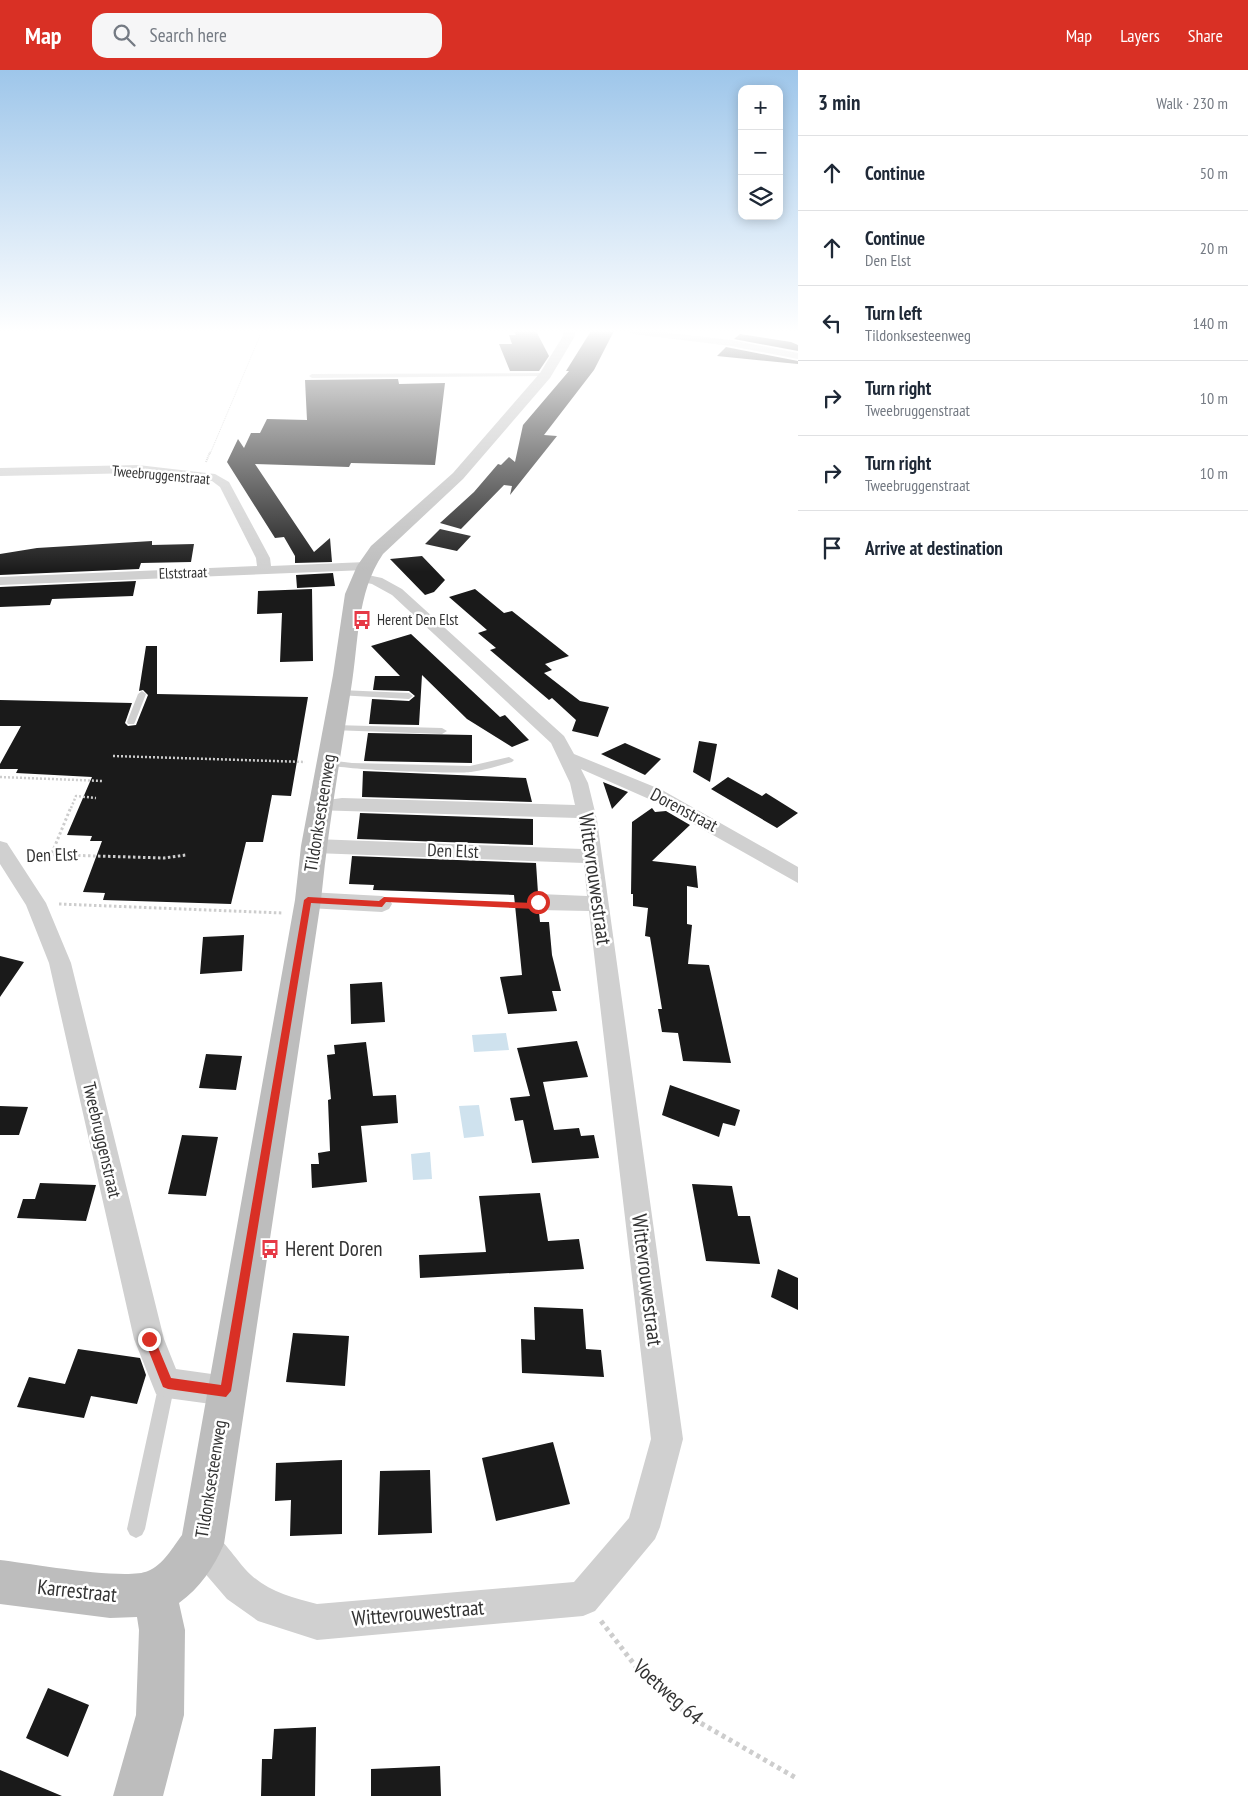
<!DOCTYPE html>
<meta charset="utf-8">
<style>
body{margin:0;font-family:"PT Sans Narrow",sans-serif;background:#f6f6f7;color:#1f2937}
.controls{position:absolute;right:15px;top:15px;display:grid;overflow:hidden;border-radius:10px;box-shadow:0 2px 12px #0003}
.controls button{width:45px;height:45px;display:grid;place-items:center;padding:0;border:0;border-bottom:1px solid #e0e1e3;background:#fff;color:#1f2937;font:25px sans-serif}
.stop{position:absolute;width:15px;height:15px;margin:-11px;border:4px solid #d93025;border-radius:50%;background:#fff}
.stop.end{background:#d93025;border-color:#fff;box-shadow:0 1px 5px #0008}
.list{margin:0;padding:0;list-style:none}
h2{display:flex;justify-content:space-between;align-items:center;height:65px;margin:0;padding:0 20px;font-size:21px}
h2 small{font-size:16px;font-weight:400;color:#747a83}
.list li{display:grid;grid-template-columns:32px 1fr auto;gap:15px;align-items:center;box-sizing:border-box;height:75px;padding:0 20px;border-top:1px solid #e0e1e3}
.list b{display:block;font-size:19px;white-space:nowrap}
.list p{margin:0;font-size:16px;white-space:nowrap;color:#747a83}
.list em{font-size:16px;font-style:normal;color:#747a83}
.icon{flex:none;width:28px;height:28px;fill:none;stroke:currentColor;stroke-width:2;stroke-linecap:round;stroke-linejoin:round}
.map{position:relative;flex:none;width:798px;height:1726px;overflow:hidden}
header{display:flex;align-items:center;gap:30px;box-sizing:border-box;height:70px;padding:0 25px;background:#d93025;color:#fff}
header strong{font-size:24px}
nav{display:flex;gap:28px;margin-inline-start:auto;font-size:18px}
.search{width:350px;height:45px;background:#f6f6f7;display:flex;align-items:center;gap:12px;box-sizing:border-box;padding:0 18px;border-radius:15px;color:#747a83;font-size:19px}
main{display:flex}
aside{flex:1;background:#fff}
.map>svg:first-child{display:block}
.water{fill:#cfe2ee}
.building{fill:#1a1a1a}
.lines{fill:none;stroke-linecap:round;stroke-linejoin:round}
.path-far4{stroke:#cdcdcd;stroke-width:1;stroke-dasharray:1 1;stroke-linecap:butt}
.path-far3{stroke:#cdcdcd;stroke-width:2;stroke-dasharray:1 1;stroke-linecap:butt}
.path-far2{stroke:#cdcdcd;stroke-width:2.5;stroke-dasharray:2 2;stroke-linecap:butt}
.path-far1{stroke:#cdcdcd;stroke-width:3;stroke-dasharray:2.5 2.5;stroke-linecap:butt}
.path{stroke:#cdcdcd;stroke-width:5;stroke-dasharray:4 4;stroke-linecap:butt}
.lane{fill:#d0d0d0;fill-rule:evenodd}
.street{fill:#d0d0d0;fill-rule:evenodd}
.secondary{fill:#bdbdbd;fill-rule:evenodd}
.route{fill:#d93025}
.labels{text-anchor:middle;stroke-width:5;stroke-linejoin:round;paint-order:stroke}
.far-street-label{font-size:15px;fill:#333;stroke:#fff}
.far-poi-label{font-size:15px;fill:#333;stroke:#fff;text-anchor:start}
.street-label{font-size:18px;fill:#333;stroke:#fff}
.near-street-label{font-size:21px;fill:#333;stroke:#fff}
.near-poi-label{font-size:21px;fill:#333;stroke:#fff;text-anchor:start}
</style>
<header>
<strong>Map</strong>
<div class="search"><svg class="icon" aria-label="search" viewBox="0 0 24 24"><circle cx="10" cy="10" r="6"/><path d="M15 15l6 6"/></svg>Search here</div>
<nav><a>Map</a><a>Layers</a><a>Share</a></nav>
</header>
<main>
<div class="map">
<svg width="798" height="1726" viewBox="0 0 798 1726">
<rect width="100%" height="100%" fill="#fff"/>
<path class="water" d="M506,963L509,980L474,982L472,965Z
M479,1035L484,1066L464,1068L459,1036Z
M430,1082L432,1109L413,1110L411,1084Z"/>
<path class="building" d="M514,261H536L549,286L539,301H510L499,274H512L509,265H516Z
M591,261H614L594,300L544,365L557,366L510,425L512,416L504,415L461,459L440,453L474,422L498,394L501,395L509,387L515,392L523,355L569,301H566Z
M740,264L791,272L798,275V281L734,269Z
M726,277L798,291V294L717,286Z
M398,309L399,314L445,313L435,395L351,393L349,397L255,394L314,482L330,468L332,492L295,493V486L284,467L275,468L227,392L238,369L244,378L251,363H260L267,349L307,350L305,310Z
M440,459L471,466L457,481L425,474Z
M152,471V475L194,474L191,492L141,493L139,499L0,505V484L37,478Z
M422,486L445,510L434,522L425,525L390,489Z
M333,503L335,516L297,518L296,505Z
M136,511L133,526L52,529L50,535L0,537V517Z
M312,519L313,591L280,592L282,543L257,544L258,521Z
M475,519L504,543L512,541L569,586L545,594L552,600L544,603L580,631L609,637L598,667L572,661L576,650L552,628L549,630L490,580L496,578L478,563L487,560L449,527Z
M411,564L500,647L505,645L529,670L512,677L467,649L422,605L419,655L369,654L372,629L409,631L415,626L409,621L373,620L375,606H400L371,576Z
M146,576H157V624L308,627L291,726L272,725L263,772H246L231,834L103,830L105,823L83,822L102,771H90L92,766L67,765L92,707L16,703L18,699H0V694L21,656H0V630L132,633L125,653L128,656L136,655L148,625L143,620L139,621Z
M368,663L472,665V693L364,691Z
M699,671L717,674L710,712L693,702Z
M625,673L661,689L645,705L601,684Z
M363,701L526,708L532,732L362,727Z
M728,707L762,726L766,723L798,743L777,758L711,719Z
M603,712L628,722L612,739Z
M652,738L655,742L666,741L690,755L652,791L696,796L698,818L687,816V854L692,855L688,894L709,895L731,993L683,991L678,963L662,962L658,939H662L650,867L645,866L648,838L633,836V824H631L632,752Z
M360,743L533,749V775L357,769Z
M352,786L536,793L538,823L530,826L527,833L531,839L539,842L540,852H549L552,885L561,921H552L557,941L508,944L500,907L522,905L514,825L373,820L374,815L349,814Z
M244,865L242,901L200,904L203,867Z
M0,886L24,892L0,927Z
M382,912L385,952L351,954L350,914Z
M577,971L588,1007L543,1012L554,1060L579,1058L581,1066L594,1065L599,1088L532,1093L523,1050L515,1051L510,1028L530,1026L517,978Z
M366,972L373,1026L396,1025L398,1053L361,1056L367,1112L312,1118L311,1094H319L318,1083L330,1081L328,1030L331,1029L327,985L335,984L334,975Z
M206,984L242,986L236,1020L199,1018Z
M670,1015L740,1040L735,1056L723,1053L719,1067L662,1045Z
M0,1036L28,1037L19,1065H0Z
M182,1065L218,1067L206,1126L168,1124Z
M40,1113L96,1115L86,1151L17,1148L23,1129H35Z
M692,1114L732,1116L738,1146H750L760,1194L706,1191Z
M540,1123L548,1171L579,1169L584,1199L420,1208L419,1185L486,1182L479,1126Z
M778,1199L798,1208V1240L771,1227Z
M534,1237L583,1239L586,1279L601,1280L604,1307L522,1303L521,1269L535,1270Z
M293,1263L349,1266L345,1316L286,1312Z
M78,1279L140,1288L146,1305L137,1334L91,1326L84,1348L17,1337L29,1307L65,1314Z
M553,1372L570,1434L496,1451L482,1388Z
M342,1390V1464L290,1466L291,1430L275,1431L276,1393Z
M430,1400L432,1463L378,1465L380,1401Z
M48,1618L89,1635L68,1687L26,1668Z
M316,1657L315,1726H261L262,1689H272L274,1659Z
M440,1696L441,1726H371V1699Z
M0,1700L62,1726H0Z"/>
<g class="lines">
<path class="path-far4" d="M210,384L262,261"/>
<path class="path-far3" d="M206,392L210,382"/>
<path class="path-far2" d="M113,686L305,692
M0,707L103,711
M71,738L76,726L96,728"/>
<path class="path-far1" d="M52,783L71,737
M28,784L164,788L186,785
M402,830L520,835
M59,834L282,843"/>
<path class="path" d="M601,1551L637,1598L690,1647L798,1709"/>
<path class="lane" d="M545,303L547,306L312,308L309,306L312,304Z
M340,620L409,623L413,626L409,629L337,625V621Z
M142,621L146,624L135,652L134,654H128L127,652L138,624Z
M334,655L442,658L447,661L442,664L331,660L329,658Z
M509,687L514,690L512,692C499,696 485,700 471,702C455,704 331,700 323,693L328,690L352,693L470,696Z
M167,1305L173,1307L175,1313L145,1459L142,1465L136,1468L130,1465L127,1459L159,1313L161,1307Z"/>
<path class="street" d="M628,261H652L731,270L798,283V289L731,276L633,264Z
M138,395L215,404L229,412L270,488L271,496L366,492L373,496L366,500L0,515V507L257,496L256,488L220,417L212,411L138,403L0,406V398Z
M363,504L382,508L402,519L564,666L574,684L662,720L798,797V813L649,729L581,699L588,713L597,750L683,1369L660,1457L655,1469L595,1541L583,1546L317,1570L258,1551L227,1529L190,1486L185,1474L190,1462L202,1457C224,1466 234,1489 251,1505C270,1522 293,1528 317,1534L574,1512L629,1448L651,1369L589,841L539,840L532,837L529,832L532,827L539,824L587,826L584,793L314,783L307,781L304,776L307,771L314,769L582,779L578,748L313,740L311,736L313,732L342,728L575,735L570,713L551,673L392,525L372,514L358,511L356,508L358,505Z
M0,771L7,773L46,833L71,893L164,1269L176,1299L226,1306L237,1310L241,1321L237,1332L226,1336L167,1328L156,1324L134,1269L49,893L26,835L0,794Z
M308,822L382,826L389,829L392,834L389,839L382,842L308,838L301,835L298,830L301,825Z"/>
<path class="secondary" d="M563,261H575V266L550,308L463,409L383,484C356,524 359,572 351,619C340,689 328,759 321,830L224,1474C214,1497 200,1518 179,1533L185,1560L184,1645L163,1726H113L136,1645L139,1560L137,1547L110,1548L0,1534V1490C28,1493 126,1511 148,1501C163,1495 173,1477 182,1465L295,830L301,776L333,605L345,524L357,496L371,476L453,403L540,303L563,266Z"/>
</g>
<linearGradient id="sky" x2="0" y2="1"><stop stop-color="#9ec6ea"/><stop offset="0.52" stop-color="#fff"/><stop offset="1" stop-color="#fff" stop-opacity="0"/></linearGradient>
<rect width="798" height="502" fill="url(#sky)"/>
<path class="route" d="M308,827L379,831L384,827L534,833L538,829L542,832L536,839L386,832L382,837L311,833L231,1321L226,1327L168,1319L163,1317L144,1269L149,1264L153,1265L171,1308L221,1315L304,830Z"/>
<defs>
<g id="bus-bare" transform="scale(1.5)"><path d="M-5-6H5V4H4V6H2V4H-2V6H-4V4H-5ZM-3.5-4V0h7V-4ZM-3.5 1.2v1.5H-2V1.2ZM2 1.2v1.5H3.5V1.2Z" fill="#e63946" stroke="#fff" stroke-width="2.5" paint-order="stroke"/></g>
</defs>
<g fill-rule="evenodd">
<use href="#bus-bare" x="362" y="550"/>
<use href="#bus-bare" x="270" y="1179"/>
</g>
<g class="labels">
<g class="far-street-label">
<text transform="translate(161 405) rotate(5)" y="5">Tweebruggenstraat</text>
<text transform="translate(183 503) rotate(-2)" y="5">Elststraat</text>
</g>
<g class="far-poi-label">
<text x="377" y="555">Herent Den Elst</text>
</g>
<g class="street-label">
<text transform="translate(684 740) rotate(28)" y="6">Dorenstraat</text>
<text transform="translate(320 743) rotate(-81)" y="6">Tildonksesteenweg</text>
<text transform="translate(453 781) rotate(2)" y="6">Den Elst</text>
<text transform="translate(52 785) rotate(-2)" y="6">Den Elst</text>
<text transform="translate(102 1070) rotate(77)" y="6">Tweebruggenstraat</text>
<text transform="translate(211 1409) rotate(-81)" y="6">Tildonksesteenweg</text>
</g>
<g class="near-street-label">
<text transform="translate(595 809) rotate(82)" y="7">Wittevrouwestraat</text>
<text transform="translate(647 1210) rotate(83)" y="7">Wittevrouwestraat</text>
<text transform="translate(77 1521) rotate(6)" y="7">Karrestraat</text>
<text transform="translate(418 1543) rotate(-5)" y="7">Wittevrouwestraat</text>
<text transform="translate(668 1622) rotate(42)" y="7">Voetweg 64</text>
</g>
<g class="near-poi-label">
<text x="285" y="1186">Herent Doren</text>
</g>
</g>
</svg>
<div class="controls">
<button>+</button>
<button>−</button>
<button><svg class="icon" aria-label="layers" viewBox="0 0 24 24"><path d="M12 4l9 5-9 5-9-5zM3 14l9 5 9-5"/></svg></button>
</div>
<div class="stop" style="left:538px;top:832px"></div>
<div class="stop end" style="left:149px;top:1269px"></div>
</div>
<aside>
<h2>3 min<small>Walk · 230 m</small></h2>
<ul class="list">
<li><svg class="icon" aria-label="ahead" viewBox="0 0 24 24"><path d="M12 20V5M6 11l6-6 6 6"/></svg><div><b>Continue</b></div><em>50 m</em></li>
<li><svg class="icon" aria-label="ahead" viewBox="0 0 24 24"><path d="M12 20V5M6 11l6-6 6 6"/></svg><div><b>Continue</b><p>Den Elst</p></div><em>20 m</em></li>
<li><svg class="icon" aria-label="left" viewBox="0 0 24 24"><path d="M17 20v-9H6M10 6l-5 5 5 5"/></svg><div><b>Turn left</b><p>Tildonksesteenweg</p></div><em>140 m</em></li>
<li><svg class="icon" aria-label="right" viewBox="0 0 24 24"><path d="M7 20v-9h11M14 6l5 5-5 5"/></svg><div><b>Turn right</b><p>Tweebruggenstraat</p></div><em>10 m</em></li>
<li><svg class="icon" aria-label="right" viewBox="0 0 24 24"><path d="M7 20v-9h11M14 6l5 5-5 5"/></svg><div><b>Turn right</b><p>Tweebruggenstraat</p></div><em>10 m</em></li>
<li><svg class="icon" aria-label="arrive" viewBox="0 0 24 24"><path d="M6 21V4h12l-3 4 3 4H6"/></svg><div><b>Arrive at destination</b></div></li>
</ul>
</aside>
</main>
